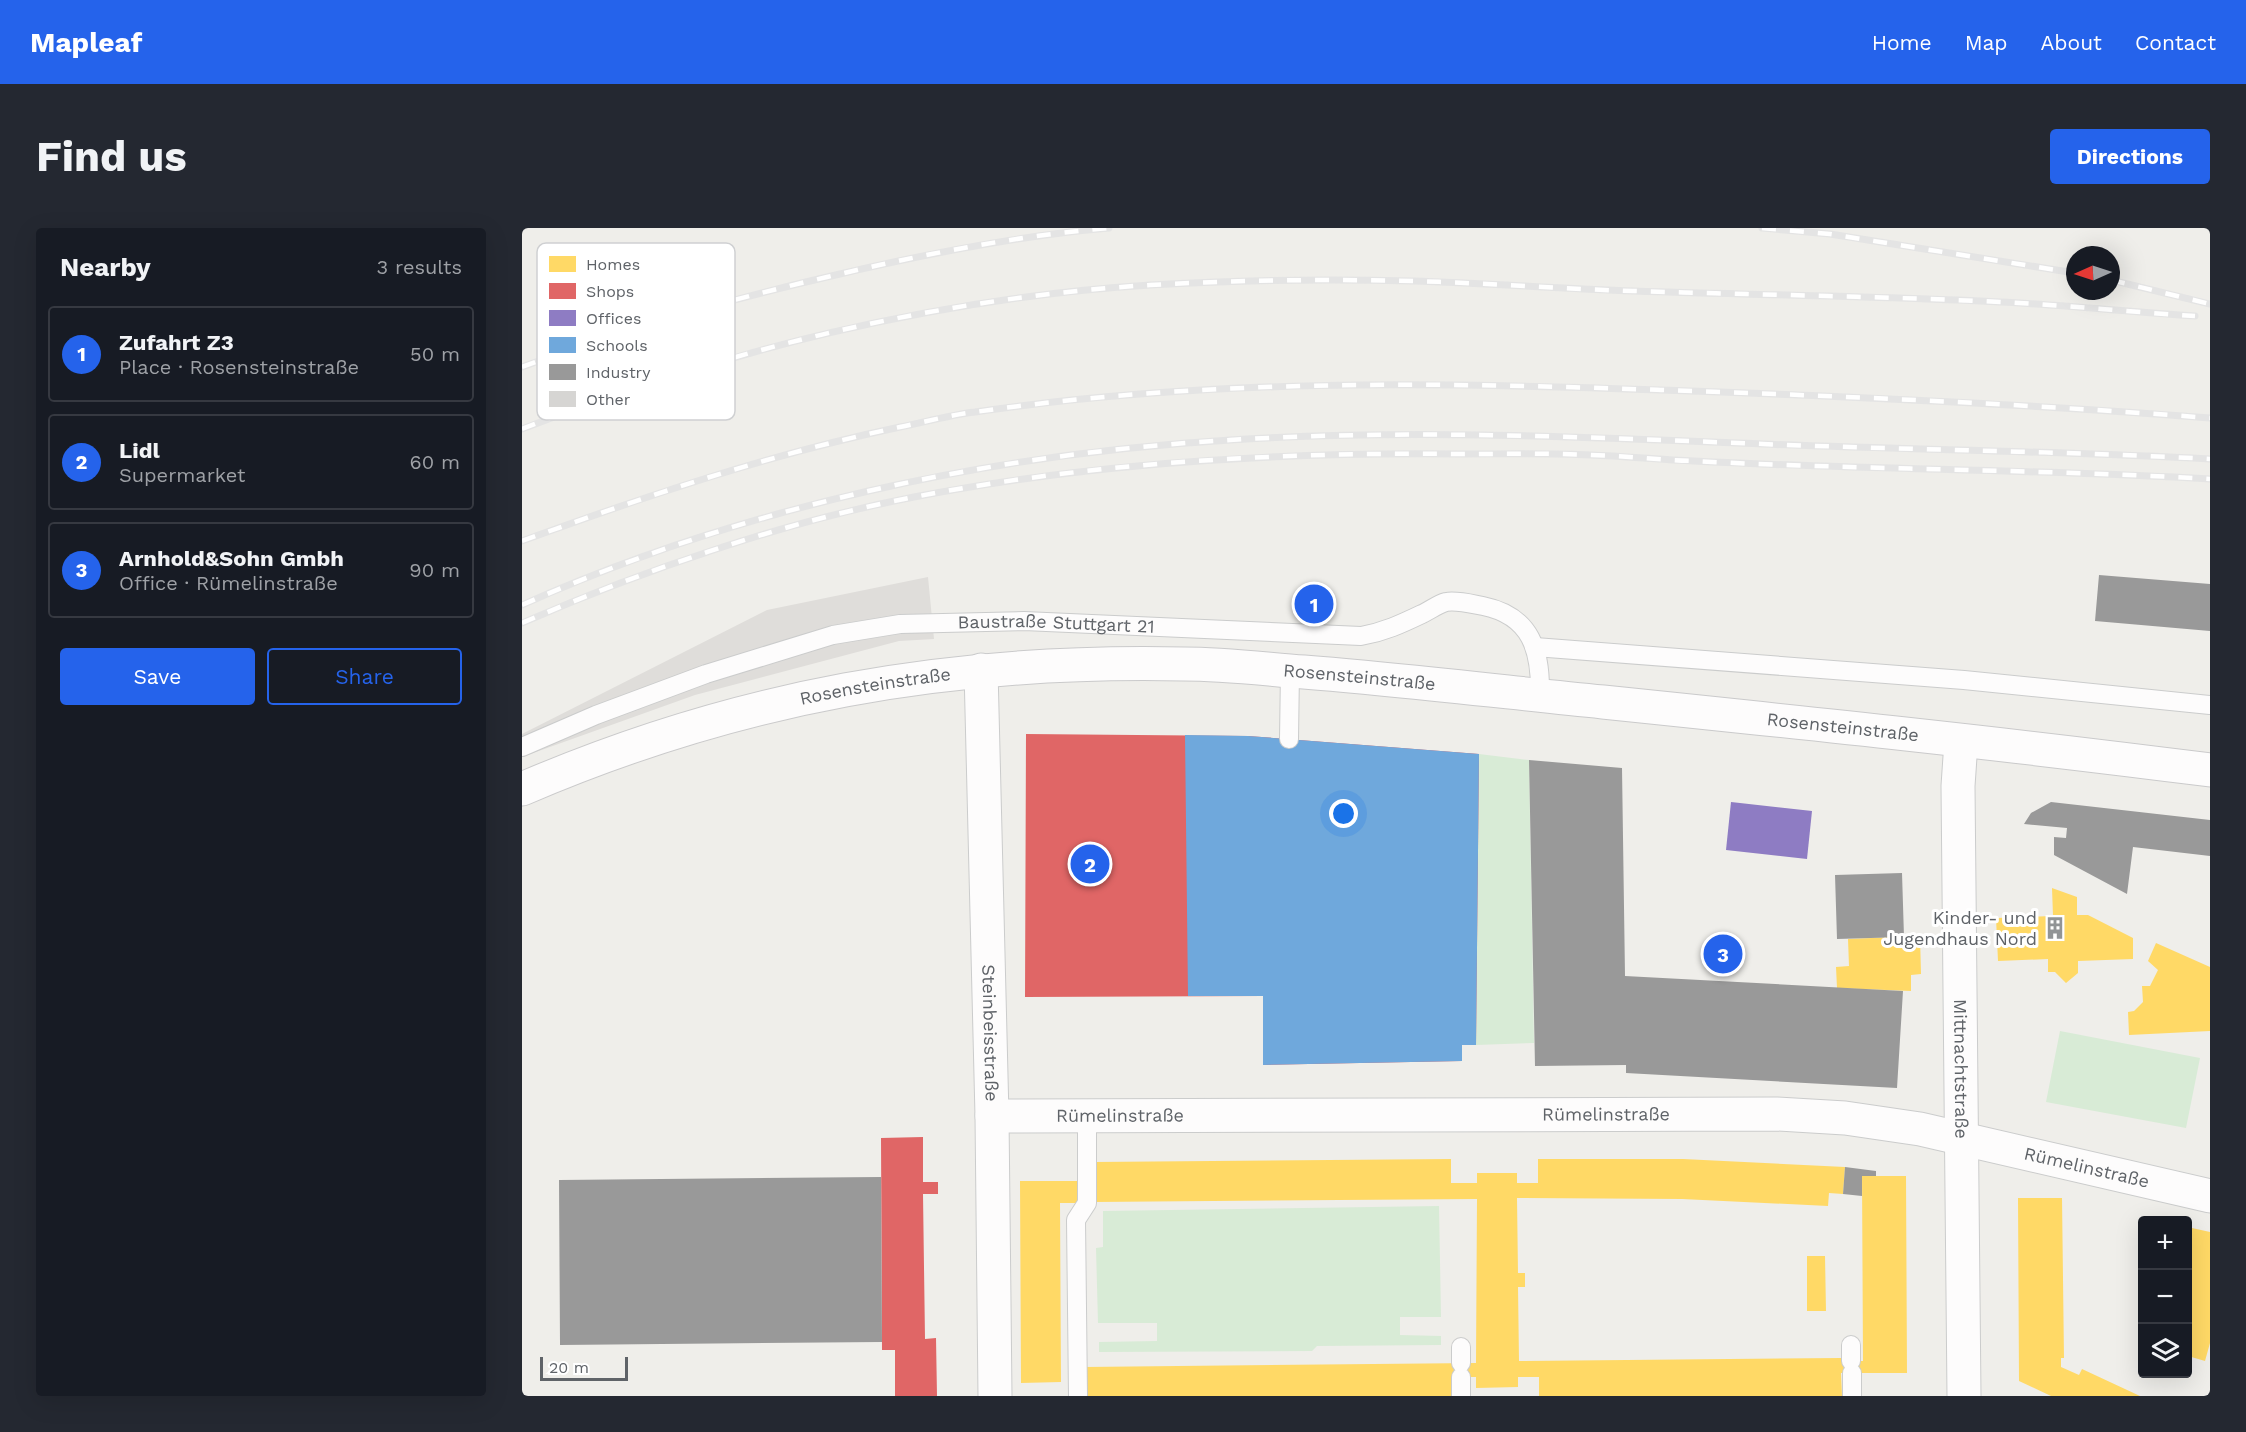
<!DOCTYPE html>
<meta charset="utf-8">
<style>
body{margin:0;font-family:"Work Sans",sans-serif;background:#242831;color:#f1f3f6}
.controls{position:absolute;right:18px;bottom:18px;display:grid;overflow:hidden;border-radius:6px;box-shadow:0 6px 24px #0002}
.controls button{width:54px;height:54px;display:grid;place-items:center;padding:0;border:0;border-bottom:2px solid #363941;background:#171b24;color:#f1f3f6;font:30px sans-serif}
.compass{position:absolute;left:1544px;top:18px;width:54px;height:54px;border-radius:50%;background:#171b24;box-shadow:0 6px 24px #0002;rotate:267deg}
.scale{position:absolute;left:18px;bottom:15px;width:88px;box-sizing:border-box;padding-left:6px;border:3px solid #5f6368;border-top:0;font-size:16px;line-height:21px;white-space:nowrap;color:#5f6368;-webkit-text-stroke:4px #fff;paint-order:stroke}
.you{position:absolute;left:822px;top:586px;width:21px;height:21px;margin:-15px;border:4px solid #fff;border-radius:50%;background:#1a73e8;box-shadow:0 0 0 9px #1a73e833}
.badge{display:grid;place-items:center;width:39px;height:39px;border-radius:50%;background:#2563eb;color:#fff;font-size:20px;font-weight:700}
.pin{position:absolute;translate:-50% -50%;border:3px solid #fff;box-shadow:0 2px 6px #0006}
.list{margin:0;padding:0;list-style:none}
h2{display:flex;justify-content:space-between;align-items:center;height:78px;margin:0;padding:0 24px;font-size:26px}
h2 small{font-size:20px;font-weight:400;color:#9ea1a6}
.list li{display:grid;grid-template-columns:39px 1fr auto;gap:18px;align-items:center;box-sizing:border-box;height:96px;margin:0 12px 12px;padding:0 12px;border:2px solid #363941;border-radius:6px}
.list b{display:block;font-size:22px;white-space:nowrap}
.list p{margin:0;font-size:20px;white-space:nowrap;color:#9ea1a6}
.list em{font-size:20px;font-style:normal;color:#9ea1a6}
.actions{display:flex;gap:12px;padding:18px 24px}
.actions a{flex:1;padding:14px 0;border:2px solid #2563eb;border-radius:6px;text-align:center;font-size:21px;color:#2563eb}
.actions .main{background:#2563eb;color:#fff}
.icon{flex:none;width:33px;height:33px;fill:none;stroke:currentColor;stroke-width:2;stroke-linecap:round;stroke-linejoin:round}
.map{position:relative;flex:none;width:1688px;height:1168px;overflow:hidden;border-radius:6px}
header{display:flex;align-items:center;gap:36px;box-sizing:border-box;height:84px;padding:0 30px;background:#2563eb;color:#fff}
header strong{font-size:28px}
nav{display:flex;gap:33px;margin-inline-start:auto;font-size:21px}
.intro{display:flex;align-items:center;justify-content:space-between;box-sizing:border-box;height:144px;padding:0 36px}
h1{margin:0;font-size:42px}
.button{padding:15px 27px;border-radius:6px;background:#2563eb;color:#fff;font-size:21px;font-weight:700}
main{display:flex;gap:36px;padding:0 36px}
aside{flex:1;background:#171b24;border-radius:6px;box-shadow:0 6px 24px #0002}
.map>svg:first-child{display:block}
.industrial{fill:#dfddda}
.green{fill:#d8ebd6}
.homes{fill:#ffd966}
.shops{fill:#e06666}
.offices{fill:#8e7cc3}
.schools{fill:#6fa8dc}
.industry{fill:#999}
.building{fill:#d6d5d3}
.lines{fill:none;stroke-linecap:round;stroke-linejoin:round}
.lane-casing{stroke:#cbcccc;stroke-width:20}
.street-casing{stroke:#cbcccc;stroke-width:35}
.secondary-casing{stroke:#cacacb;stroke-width:35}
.lane{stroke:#fdfcfc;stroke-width:18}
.street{stroke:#fdfcfc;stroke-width:33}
.secondary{stroke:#fdfcfc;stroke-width:33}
.rail-casing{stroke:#e4e4e4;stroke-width:7}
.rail{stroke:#fff;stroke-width:4.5;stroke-dasharray:14;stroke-linecap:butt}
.labels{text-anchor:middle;stroke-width:6;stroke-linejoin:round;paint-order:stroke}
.street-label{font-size:18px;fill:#5f6368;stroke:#fff}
.poi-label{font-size:18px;fill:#5f6368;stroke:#fff;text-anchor:end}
.key{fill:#fff;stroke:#cfd0d2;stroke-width:1.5}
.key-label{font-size:16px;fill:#5f6368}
</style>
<header>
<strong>Mapleaf</strong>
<nav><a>Home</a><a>Map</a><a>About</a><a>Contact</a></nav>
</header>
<div class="intro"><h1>Find us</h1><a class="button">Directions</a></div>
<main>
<aside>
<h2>Nearby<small>3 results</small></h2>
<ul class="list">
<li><span class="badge">1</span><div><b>Zufahrt Z3</b><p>Place · Rosensteinstraße</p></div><em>50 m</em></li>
<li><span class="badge">2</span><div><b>Lidl</b><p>Supermarket</p></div><em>60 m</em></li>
<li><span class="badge">3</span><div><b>Arnhold&amp;Sohn Gmbh</b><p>Office · Rümelinstraße</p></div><em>90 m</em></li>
</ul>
<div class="actions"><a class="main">Save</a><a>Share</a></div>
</aside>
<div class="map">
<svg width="1688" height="1168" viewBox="0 0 1688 1168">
<rect width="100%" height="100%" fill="#efeeea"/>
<path class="industrial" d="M406,349L412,411L377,413L173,467L0,529V506L245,382Z"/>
<path class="green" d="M957,526L1007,532L1012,815L954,817Z
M1538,803L1678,830L1664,900L1524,874Z
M917,978L919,1089H878V1107L919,1108V1117L795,1118L790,1123L577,1124V1114L635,1113V1095H576L574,1020L581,1019V983Z"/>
<path class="homes" d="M1530,660L1555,669V687H1566L1611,710V731L1556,733V745L1544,755L1533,744H1526V731L1476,733L1474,690L1531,688Z
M1398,708L1399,746L1389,747V763L1315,760L1314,739L1327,738L1326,711Z
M1634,715L1688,739V803L1607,807L1606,784L1612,783L1621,774L1620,758H1628L1636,742L1626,733Z
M929,931V955H955V945H995V955H1016V931H1161L1323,939L1321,966L1307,965L1306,978L1160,971L995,970L996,1045H1003V1059H996L997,1133L1319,1130L1320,1133H1341L1340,948H1384L1385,1145H1319L1320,1168H1017V1149H996V1159L954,1160V1149H931V1168H562V1139L954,1135L955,971L572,974V934Z
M498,953H556L557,975H538L539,1154L499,1155Z
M1496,970H1540L1542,1130H1539V1139L1557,1147L1560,1141L1618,1168H1529L1497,1153Z
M1670,1000L1688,1004V1115L1683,1133L1666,1128V1016Z
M1285,1028H1303L1304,1083H1285Z"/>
<path class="shops" d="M504,506L726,508L957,526L954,817H940V833L741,837V768L503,769Z
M401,909V954H416V966H401L403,1111L414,1110L415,1168H373V1122H360L359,910Z"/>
<path class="offices" d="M1209,574L1290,583L1285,631L1204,622Z"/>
<path class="schools" d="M663,507L726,508L957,526L954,817H940V833L741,837V768H666Z"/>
<path class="industry" d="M1577,347L1688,356V403L1573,393Z
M1007,532L1100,540L1103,748L1381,763L1375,860L1104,845V837L1013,838Z
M1529,574L1688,592V628L1611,619L1605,666L1532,627V609L1544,610L1545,600L1502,596L1509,585Z
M1380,645L1382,709L1315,711L1313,647Z
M1323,939L1354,943V948H1340V968L1321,966Z
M359,949L360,1114L38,1117L37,952Z"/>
<path class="building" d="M777,368L807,371V382L776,380Z"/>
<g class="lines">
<g class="lane-casing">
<g id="lane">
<path d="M1013,419L1442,452L1688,477"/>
<path d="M767,511L768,443"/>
<path id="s1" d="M0,519L74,487L184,446L311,407L378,396L502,393L839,408C862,404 879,396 900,386C907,383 916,376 924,374C935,372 950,376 961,378C1010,388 1019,423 1018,468"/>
<path d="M1329,1117V1133"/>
<path d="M939,1119V1135"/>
<path d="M1330,1145V1168"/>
<path d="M939,1149V1168"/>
<path d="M556,1168L554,992L565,975V887"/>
</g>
</g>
<g class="street-casing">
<g id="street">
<path id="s2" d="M459,442L470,888L473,1168"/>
<path id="s3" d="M1439,514L1436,558L1442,1168"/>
<path id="s4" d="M470,888L1255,886L1323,890L1398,901L1688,968"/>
</g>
</g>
<g class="secondary-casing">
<g id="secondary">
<path id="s5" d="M0,561C216,468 428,431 662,436C702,436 742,441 782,444C882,452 982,464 1081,474C1284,495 1486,516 1688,542"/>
</g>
</g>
<use href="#lane" class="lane"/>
<use href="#street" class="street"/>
<use href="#secondary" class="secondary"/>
<g class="rail-casing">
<path id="rail" d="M1240,0L1308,6L1553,45
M1589,52L1688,76
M0,139C100,102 201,73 305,49C398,27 492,8 587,0
M0,201C199,123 414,70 628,57C715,52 804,51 891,53C965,55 1039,61 1112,63C1234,67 1356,68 1478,74C1543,77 1608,84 1673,88
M0,313C124,268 249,226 378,199C403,194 428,187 453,184C681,151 910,154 1139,162C1322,168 1505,176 1688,190
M0,377C220,279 468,226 708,212C886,201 1064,209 1241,216C1390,222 1539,223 1688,231
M0,395C122,342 262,294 392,269C573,234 757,224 940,226C983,226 1026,225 1069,227C1104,228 1138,232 1172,233C1344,242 1516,241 1688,251"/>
</g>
<use href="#rail" class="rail"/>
</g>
<defs>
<g id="building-bare" transform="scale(1.8)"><path d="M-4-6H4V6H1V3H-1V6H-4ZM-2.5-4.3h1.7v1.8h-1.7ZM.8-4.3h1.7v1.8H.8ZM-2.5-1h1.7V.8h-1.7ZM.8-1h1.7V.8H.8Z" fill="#919496" stroke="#fff" stroke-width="2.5" paint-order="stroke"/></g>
</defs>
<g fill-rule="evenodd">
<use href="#building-bare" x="1533" y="700"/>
</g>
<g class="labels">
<g class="street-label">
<text dy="6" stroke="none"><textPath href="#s1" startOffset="555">Baustraße Stuttgart 21</textPath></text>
<text dy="6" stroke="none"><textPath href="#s5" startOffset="855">Rosensteinstraße</textPath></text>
<text dy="6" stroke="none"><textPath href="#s5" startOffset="369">Rosensteinstraße</textPath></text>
<text dy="6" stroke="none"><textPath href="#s5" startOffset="1341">Rosensteinstraße</textPath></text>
<text dy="6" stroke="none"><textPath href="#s2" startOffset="363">Steinbeisstraße</textPath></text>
<text dy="6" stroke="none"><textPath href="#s3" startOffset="327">Mittnachtstraße</textPath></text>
<text dy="6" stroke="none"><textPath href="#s4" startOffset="614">Rümelinstraße</textPath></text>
<text dy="6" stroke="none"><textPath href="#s4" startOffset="128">Rümelinstraße</textPath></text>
<text dy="6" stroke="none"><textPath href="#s4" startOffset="1100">Rümelinstraße</textPath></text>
</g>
<g class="poi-label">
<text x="1515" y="696">Kinder- und<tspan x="1515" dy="21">Jugendhaus Nord</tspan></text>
</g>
</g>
<rect x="15" y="15" width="198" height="177" rx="9" class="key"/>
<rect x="27" y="28" width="27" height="16" fill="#ffd966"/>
<rect x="27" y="55" width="27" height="16" fill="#e06666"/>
<rect x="27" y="82" width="27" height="16" fill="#8e7cc3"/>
<rect x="27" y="109" width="27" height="16" fill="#6fa8dc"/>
<rect x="27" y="136" width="27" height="16" fill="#999"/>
<rect x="27" y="163" width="27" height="16" fill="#d6d5d3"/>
<g class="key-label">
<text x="64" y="42">Homes</text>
<text x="64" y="69">Shops</text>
<text x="64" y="96">Offices</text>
<text x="64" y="123">Schools</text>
<text x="64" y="150">Industry</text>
<text x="64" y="177">Other</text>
</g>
</svg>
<div class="controls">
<button>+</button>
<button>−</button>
<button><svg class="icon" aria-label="layers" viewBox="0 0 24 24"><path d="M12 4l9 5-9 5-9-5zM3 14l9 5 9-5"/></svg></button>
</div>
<svg class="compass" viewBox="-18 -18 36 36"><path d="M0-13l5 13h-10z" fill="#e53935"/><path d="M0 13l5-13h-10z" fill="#9ea1a6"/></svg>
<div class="scale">20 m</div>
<div class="you"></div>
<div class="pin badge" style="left:792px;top:376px">1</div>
<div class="pin badge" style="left:568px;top:636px">2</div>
<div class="pin badge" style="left:1201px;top:726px">3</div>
</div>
</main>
